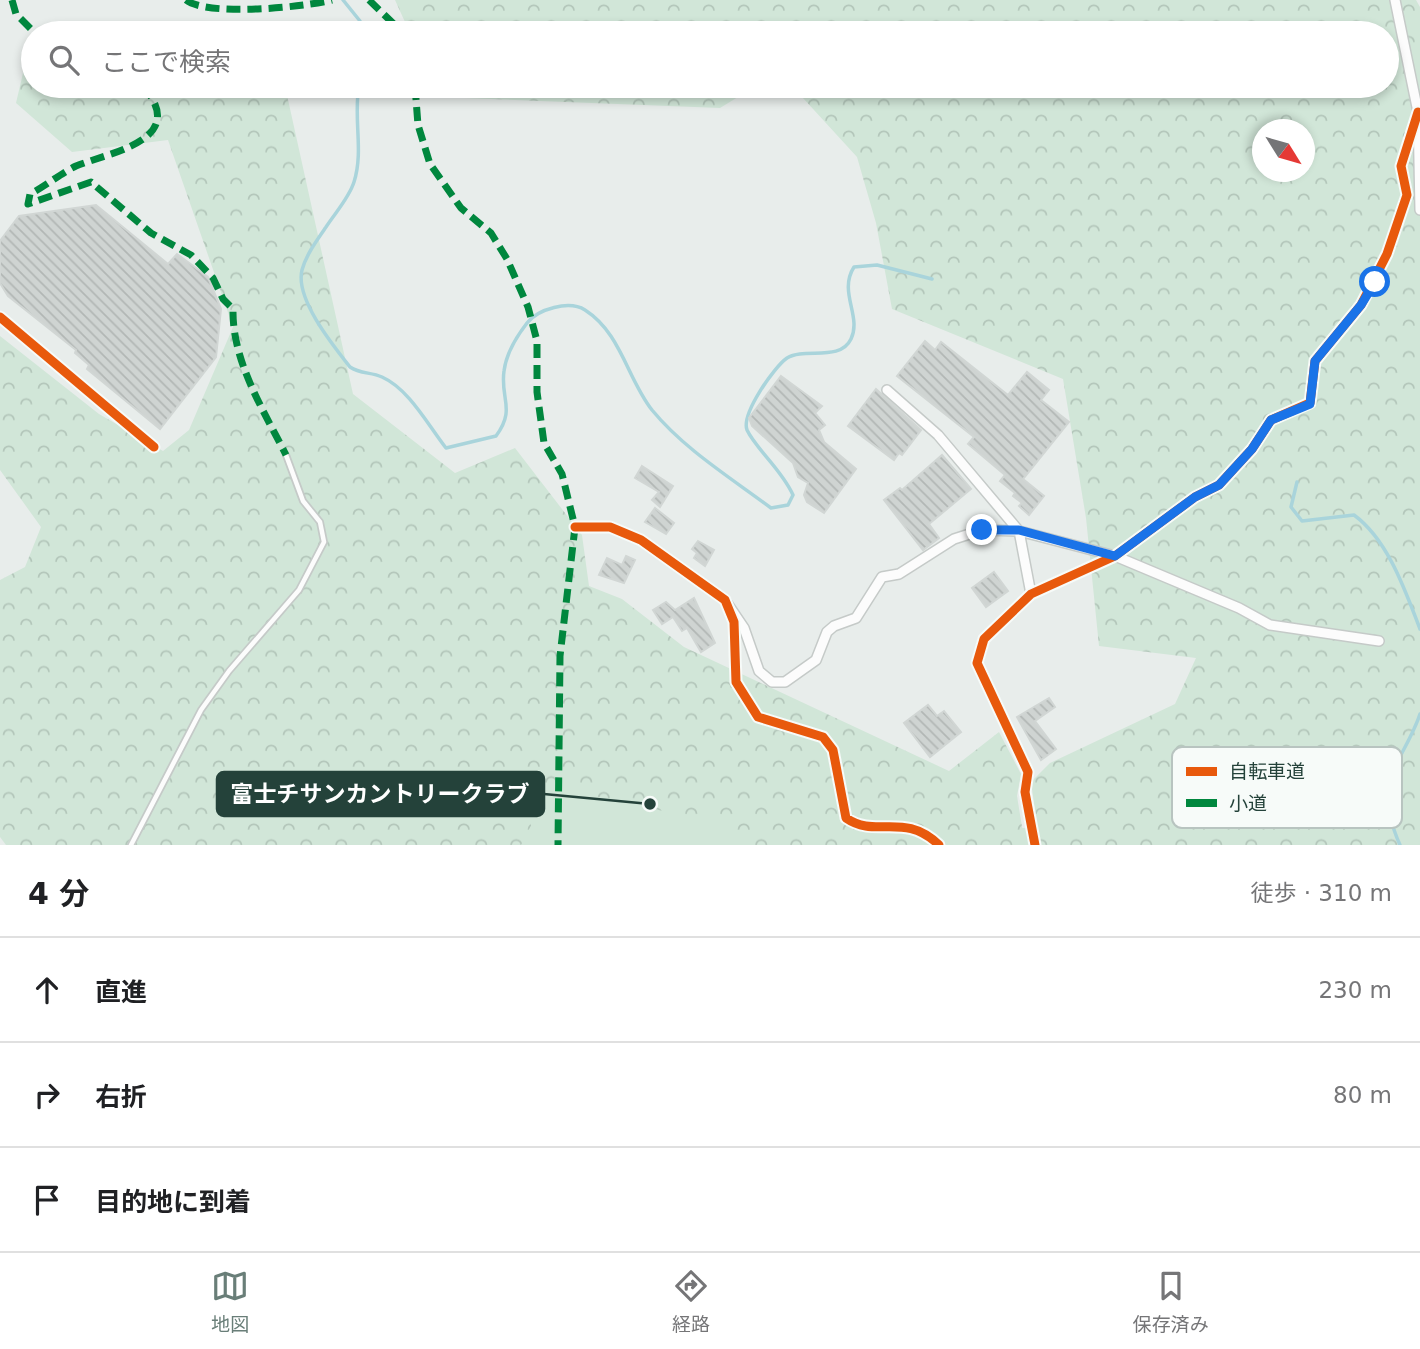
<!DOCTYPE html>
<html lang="ja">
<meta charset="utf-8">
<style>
body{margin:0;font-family:"DejaVu Sans","Noto Sans JP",sans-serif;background:#f2f2f2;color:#202124}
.compass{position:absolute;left:1252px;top:119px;width:63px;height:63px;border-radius:50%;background:#fff;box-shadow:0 4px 10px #0003;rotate:127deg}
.stop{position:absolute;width:21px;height:21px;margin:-16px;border:5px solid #1a73e8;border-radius:50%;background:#fff}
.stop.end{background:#1a73e8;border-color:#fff;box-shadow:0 2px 7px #0008}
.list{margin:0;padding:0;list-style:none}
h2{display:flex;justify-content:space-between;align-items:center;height:91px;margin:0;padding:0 28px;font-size:30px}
h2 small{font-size:23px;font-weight:400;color:#757577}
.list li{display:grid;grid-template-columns:46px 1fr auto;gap:21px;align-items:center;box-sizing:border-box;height:105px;padding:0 28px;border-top:2px solid #e0e0e0}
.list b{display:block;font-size:26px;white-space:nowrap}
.list em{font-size:23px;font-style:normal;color:#757577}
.icon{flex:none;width:38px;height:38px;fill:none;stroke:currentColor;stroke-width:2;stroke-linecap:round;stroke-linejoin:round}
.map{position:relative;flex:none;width:1420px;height:845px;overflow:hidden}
.search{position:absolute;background:#fff;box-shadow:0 4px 10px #0003;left:21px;right:21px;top:21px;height:77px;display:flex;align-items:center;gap:18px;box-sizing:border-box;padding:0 24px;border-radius:38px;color:#757577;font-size:26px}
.sheet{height:406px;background:#fff}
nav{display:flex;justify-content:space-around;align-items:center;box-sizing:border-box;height:98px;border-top:2px solid #e0e0e0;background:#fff;font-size:19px;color:#757577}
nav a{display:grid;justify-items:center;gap:4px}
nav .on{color:#697e78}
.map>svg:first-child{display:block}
.grass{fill:#d1e6d8}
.forest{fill:url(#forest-crowns);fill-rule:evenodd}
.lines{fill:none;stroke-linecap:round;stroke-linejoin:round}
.stream{stroke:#a9d4db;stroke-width:3.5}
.building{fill:url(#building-back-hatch);stroke:#d1d6d4;stroke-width:2}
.service-casing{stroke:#c5cac8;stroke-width:8}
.minor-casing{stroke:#c5cac8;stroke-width:12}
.service{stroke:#fcfcfc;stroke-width:4.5}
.minor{stroke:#fcfcfc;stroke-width:9}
.quiet{stroke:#00873e;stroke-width:7;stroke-dasharray:14 7;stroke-linecap:butt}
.cycleway-casing{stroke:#f7fbf9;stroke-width:13}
.cycleway{stroke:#e8590c;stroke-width:9}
.route{stroke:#1a73e8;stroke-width:9}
.key{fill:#f7fbf9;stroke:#b8c4c0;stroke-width:2}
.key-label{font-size:19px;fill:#24423a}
.leader{fill:none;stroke:#24423a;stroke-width:2.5}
.callout-dot{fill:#24423a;stroke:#f7fbf9;stroke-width:2.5}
.callout{fill:#24423a;stroke:#24423a;stroke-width:2.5}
.callout-label{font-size:23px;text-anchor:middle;font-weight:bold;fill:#fff}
</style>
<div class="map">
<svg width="1420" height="845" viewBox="0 0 1420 845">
<defs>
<pattern id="forest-crowns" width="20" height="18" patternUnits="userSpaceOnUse" patternTransform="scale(1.75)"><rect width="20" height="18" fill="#d1e6d8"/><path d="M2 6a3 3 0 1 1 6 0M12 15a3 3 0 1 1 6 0" fill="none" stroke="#b3c6ba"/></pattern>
<pattern id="building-back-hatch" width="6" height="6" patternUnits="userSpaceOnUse" patternTransform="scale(1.75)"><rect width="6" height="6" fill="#cfd4d2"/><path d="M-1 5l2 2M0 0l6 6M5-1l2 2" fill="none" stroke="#b2b7b5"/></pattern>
</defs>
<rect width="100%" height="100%" fill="#e8edeb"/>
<path class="grass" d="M526,777L1052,831L1069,845H490Z"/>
<path class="forest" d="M395,0H1416L1420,7V845H1040L1031,782L1050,763L1175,704L1196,658L1099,646L1086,518L1063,379L892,309L876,223L857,157L792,86H1387V33H410ZM1262,130H1304V172H1262Z
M33,51V86H285L353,394L455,473L515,448L582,535L589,586L622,599L684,647L949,771L999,732L1021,774L1017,796L1025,845H740L713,822L531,782V826L521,845H6L0,837V580L25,567L41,527L0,470V336L99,414L163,451L189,430L233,327L168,140L72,152L16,103L23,73Z
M434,86H756L720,108L439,97Z"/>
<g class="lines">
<path class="stream" d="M343,0L360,21L362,33
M359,86C353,118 364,151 354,182C349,198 335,213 326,227C317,240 306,255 302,270C295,298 331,343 350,367C360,374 371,372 382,377C409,389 428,425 446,448L496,436C516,409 500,399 504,371C506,354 517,336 527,323C538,309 569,300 585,310C621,333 627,378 652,410C684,449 731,478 771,508L788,505L793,495C782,470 756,449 747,430C741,414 774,367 787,358C805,347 840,362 851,339C862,316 838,292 854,267L877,265L932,279
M1297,482L1291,507L1302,521L1354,515C1388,540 1405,590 1420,629
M1400,845C1394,832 1383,798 1387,786C1395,761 1412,739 1420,714"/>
</g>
<path class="building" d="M96,205L168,264L177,254L208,277L221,309L216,357L160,429L87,369L89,365L75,353L76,350L8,296L0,283V241L19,216Z
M925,341L935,350L941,342L1008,395L1027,372L1049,390L1041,400L1069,422L1023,479L1044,496L1029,515L1019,506L1022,503L1013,496L1015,493L1000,481L1005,475L968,444L974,437L897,376Z
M781,376L822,406L815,413L825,425L819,430L824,442L856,469L824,513L807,502L804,495L808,483L798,477L793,463L752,426L749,418Z
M876,389L921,430L902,455L899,453L894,460L848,426Z
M942,455L971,489L929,524L939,538L923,550L884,500L900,488L902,490Z
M642,466L673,486L660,507L652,500L659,492L635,478Z
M655,508L674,523L666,534L645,522Z
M698,541L714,550L705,566L694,558L697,553L692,549Z
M626,556L635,560L624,583L599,575L607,558L622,565Z
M994,572L1008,591L986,607L972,588Z
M694,598L715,643L701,652L687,628L682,631L673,617L662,624L653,610L666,602L675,610Z
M1049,698L1055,707L1035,721L1056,749L1041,760L1017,717Z
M928,705L937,716L944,711L961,732L930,757L904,723Z"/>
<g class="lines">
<g class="service-casing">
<path id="service" d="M131,845L201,710L229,671L299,590L324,542L320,522L303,501L286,455"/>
</g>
<g class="minor-casing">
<path id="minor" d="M1395,0L1418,112L1420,210
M0,317L154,447
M887,390L938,435L1019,531L1031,594
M575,527H610L641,540L725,600L734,622L736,682L758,717L823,737L833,750L846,818C876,839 904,811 939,845
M725,600L744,628L759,671L772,682H785L816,660L827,632L834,626L856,618L882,577L899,574L954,539L982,530L1019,531L1115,556L1239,608L1270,625L1379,641
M1035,845L1025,792L1028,772L977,663L984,639L1031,594L1115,556L1195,497L1219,485L1252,449L1271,420L1310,403L1315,361L1361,305L1387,254L1407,195L1401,166L1418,112"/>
</g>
<use href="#service" class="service"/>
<use href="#minor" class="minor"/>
<path class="quiet" d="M12,0L16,14L35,33
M186,0C208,17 305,7 332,0
M369,0L403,33
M143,86C190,140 111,152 76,166C63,172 44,187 30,194L28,204L91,182L151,233L191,255L213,278L223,299L233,309C232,361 263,409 286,455
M415,86L418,125L430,164L461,208L491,233L507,259L528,307L537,341V392L544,443L562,474L575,527L560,656L558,845"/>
<g class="cycleway-casing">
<path id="cycleway" d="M0,317L154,447
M575,527H610L641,540L725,600L734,622L736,682L758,717L823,737L833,750L846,818C876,839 904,811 939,845
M1035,845L1025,792L1028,772L977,663L984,639L1031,594L1115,556L1195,497L1219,485L1252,449L1271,420L1310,403L1315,361L1361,305L1387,254L1407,195L1401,166L1418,112"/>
</g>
<use href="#cycleway" class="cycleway"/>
</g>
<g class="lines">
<path class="route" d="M982,530H1019L1115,556L1195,497L1219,485L1252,449L1271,420L1310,404L1315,361L1361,305L1375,282"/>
</g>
<rect x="1172" y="747" width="230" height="81" rx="10" class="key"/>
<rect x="1186" y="767" width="31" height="9" fill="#e8590c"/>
<rect x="1186" y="799" width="31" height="8" fill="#00873e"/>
<g class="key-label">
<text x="1229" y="778">自転車道</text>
<text x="1229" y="810">小道</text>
</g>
<path class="leader" d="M650 804L544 794"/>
<circle class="callout-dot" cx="650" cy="804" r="7"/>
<rect class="callout" x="217" y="772" width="327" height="44" rx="7"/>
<g class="callout-label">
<text x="380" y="802">富士チサンカントリークラブ</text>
</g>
</svg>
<svg class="compass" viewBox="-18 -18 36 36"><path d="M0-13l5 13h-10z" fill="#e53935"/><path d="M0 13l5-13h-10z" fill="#757577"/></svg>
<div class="stop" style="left:1375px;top:282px"></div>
<div class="stop end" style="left:982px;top:530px"></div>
<div class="search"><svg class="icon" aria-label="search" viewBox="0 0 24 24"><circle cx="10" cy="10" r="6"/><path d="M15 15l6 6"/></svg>ここで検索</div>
</div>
<section class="sheet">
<h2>4 分<small>徒歩 · 310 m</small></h2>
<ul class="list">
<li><svg class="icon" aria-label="ahead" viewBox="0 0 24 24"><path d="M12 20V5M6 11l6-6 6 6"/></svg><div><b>直進</b></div><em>230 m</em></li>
<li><svg class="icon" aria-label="right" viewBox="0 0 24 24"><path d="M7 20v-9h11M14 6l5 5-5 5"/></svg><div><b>右折</b></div><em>80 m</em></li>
<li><svg class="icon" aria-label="arrive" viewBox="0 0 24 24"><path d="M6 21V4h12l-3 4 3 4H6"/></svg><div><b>目的地に到着</b></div></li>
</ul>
</section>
<nav>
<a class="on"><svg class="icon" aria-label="map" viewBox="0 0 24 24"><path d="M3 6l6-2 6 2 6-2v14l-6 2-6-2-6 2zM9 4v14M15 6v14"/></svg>地図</a>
<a><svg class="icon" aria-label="directions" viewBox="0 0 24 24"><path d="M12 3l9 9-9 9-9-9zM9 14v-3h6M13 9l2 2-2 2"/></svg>経路</a>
<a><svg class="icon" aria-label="saved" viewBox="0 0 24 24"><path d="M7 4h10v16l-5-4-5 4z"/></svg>保存済み</a>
</nav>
